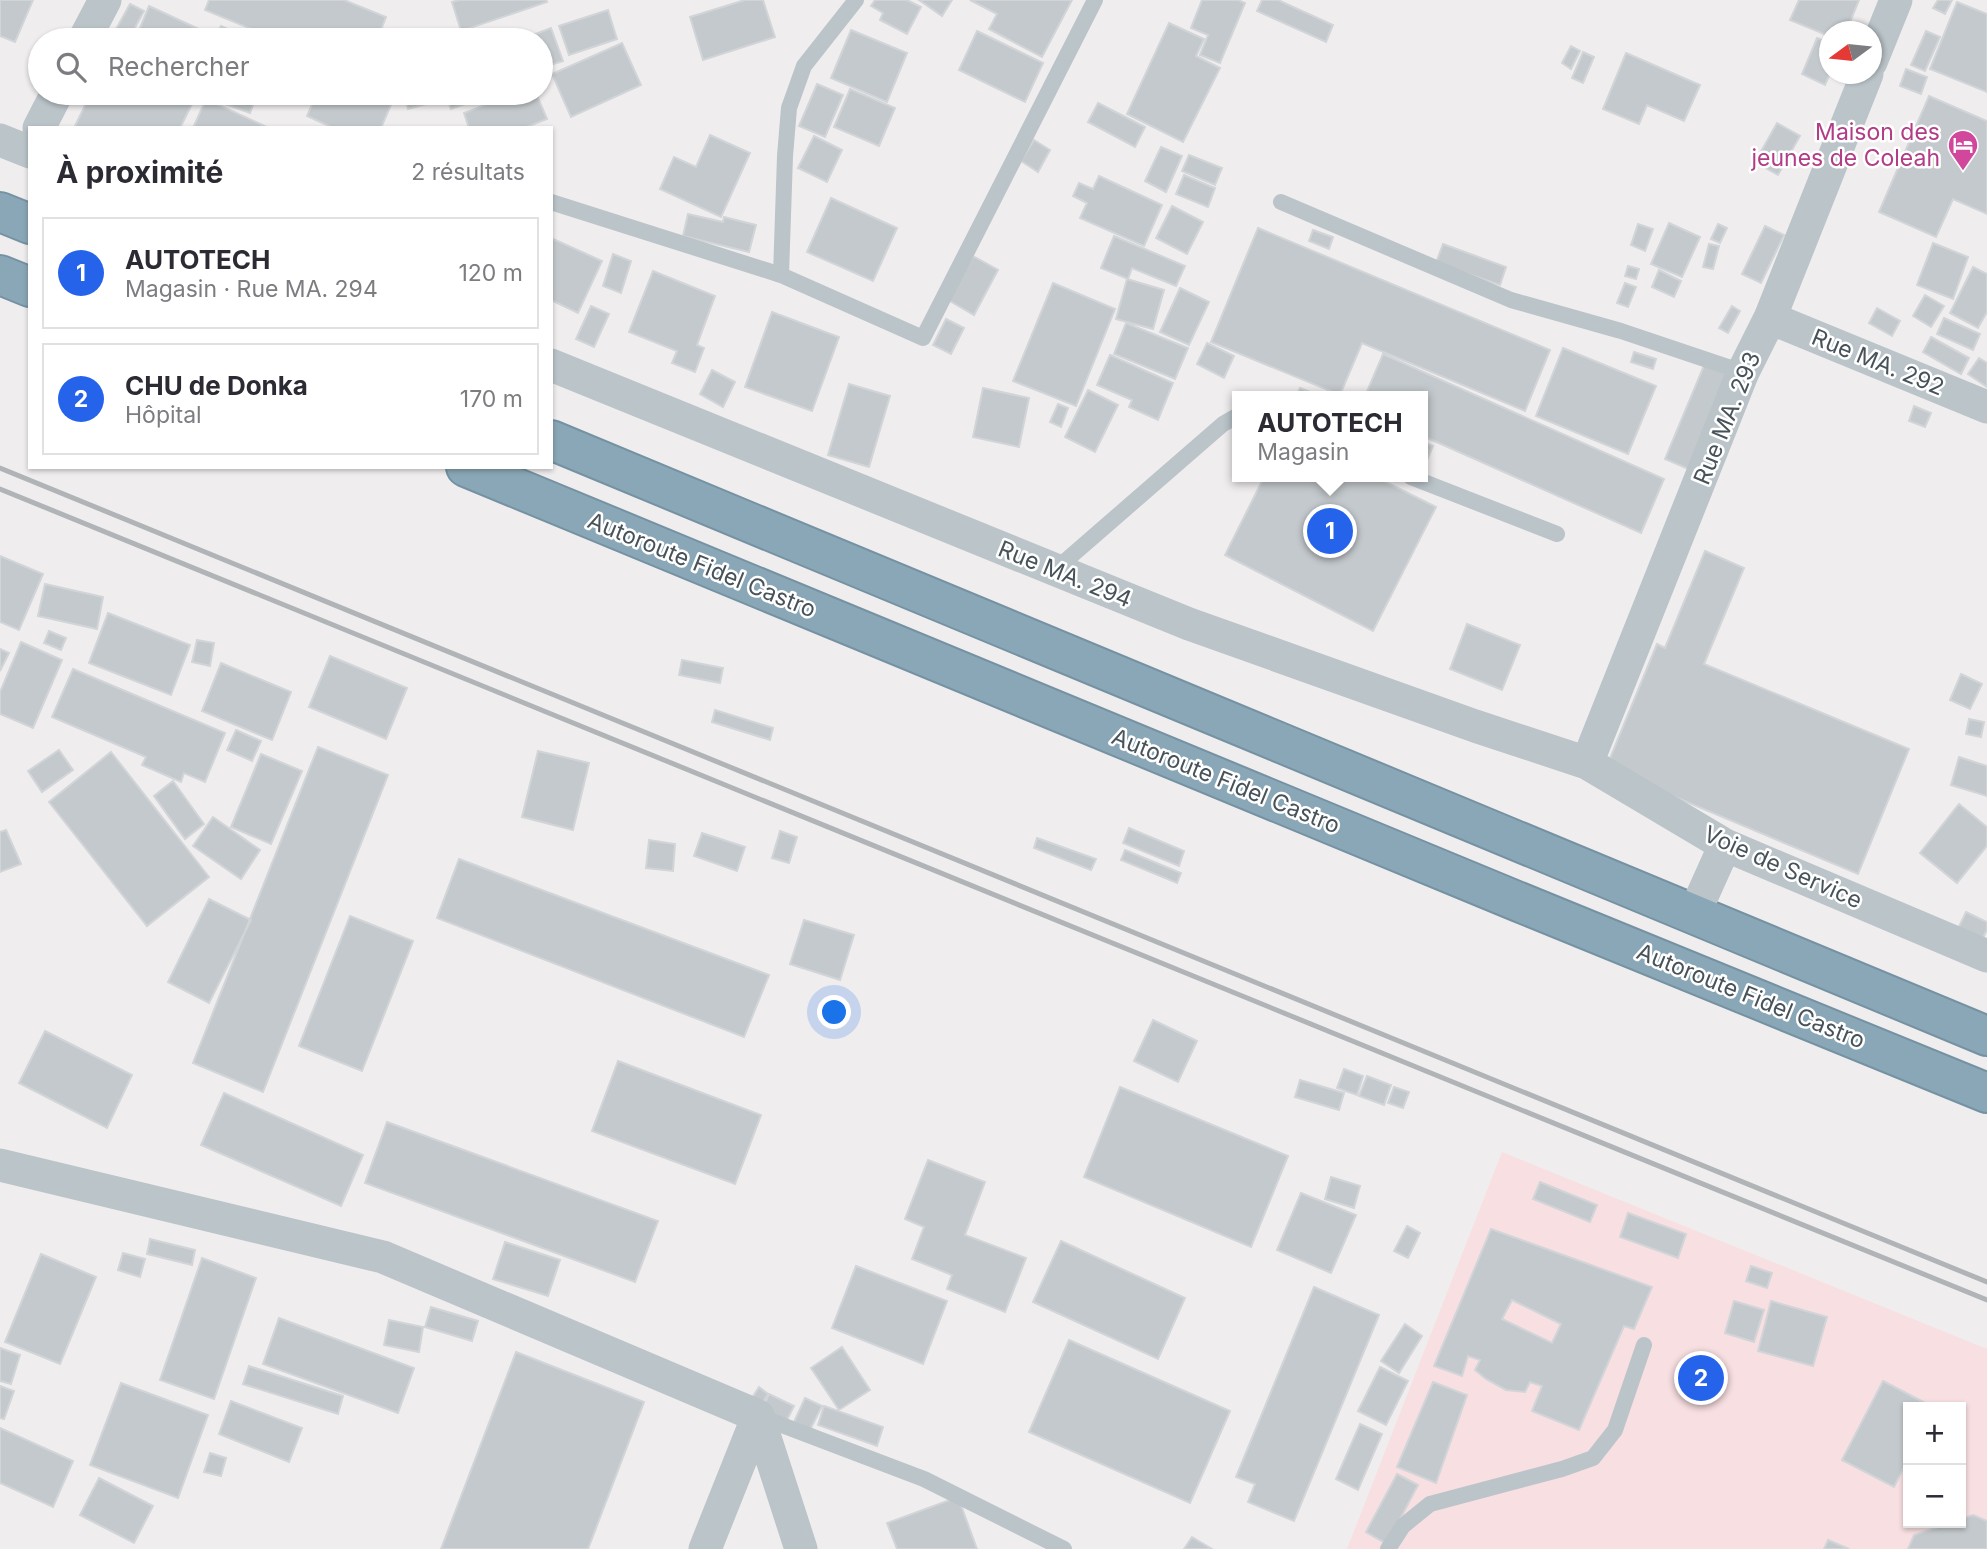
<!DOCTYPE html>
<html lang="fr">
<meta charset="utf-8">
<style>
body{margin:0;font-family:Inter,sans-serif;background:#f2f2f3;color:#2b2b33}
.controls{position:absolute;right:21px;bottom:21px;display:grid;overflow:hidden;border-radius:0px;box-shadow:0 2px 5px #0004}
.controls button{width:63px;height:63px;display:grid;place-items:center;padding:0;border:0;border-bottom:2px solid #e1e1e2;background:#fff;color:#2b2b33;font:35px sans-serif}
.compass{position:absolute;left:1819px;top:21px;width:63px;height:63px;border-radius:50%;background:#fff;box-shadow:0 2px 5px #0004;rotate:255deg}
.you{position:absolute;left:835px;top:1013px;width:24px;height:24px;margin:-18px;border:5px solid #fff;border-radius:50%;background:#1a73e8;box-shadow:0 0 0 10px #1a73e833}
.badge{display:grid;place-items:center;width:46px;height:46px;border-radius:50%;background:#2563eb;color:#fff;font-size:23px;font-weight:700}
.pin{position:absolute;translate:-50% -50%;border:4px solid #fff;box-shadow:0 2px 7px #0006}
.popup{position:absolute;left:1232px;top:391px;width:196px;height:91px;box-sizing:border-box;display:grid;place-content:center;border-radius:0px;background:#fff;filter:drop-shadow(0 2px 5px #0005);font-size:23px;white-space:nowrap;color:#7c7c81}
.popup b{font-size:26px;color:#2b2b33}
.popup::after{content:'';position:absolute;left:50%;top:100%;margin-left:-14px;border:14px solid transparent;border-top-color:#fff}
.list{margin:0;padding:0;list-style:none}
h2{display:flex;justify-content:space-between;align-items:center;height:91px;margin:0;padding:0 28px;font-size:30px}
h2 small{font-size:23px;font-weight:400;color:#7c7c81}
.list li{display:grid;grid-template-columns:46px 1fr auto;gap:21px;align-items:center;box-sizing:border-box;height:112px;margin:0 14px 14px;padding:0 14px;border:2px solid #e1e1e2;border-radius:0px}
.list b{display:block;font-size:26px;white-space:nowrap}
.list p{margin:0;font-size:23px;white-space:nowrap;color:#7c7c81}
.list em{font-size:23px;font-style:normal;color:#7c7c81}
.icon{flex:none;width:38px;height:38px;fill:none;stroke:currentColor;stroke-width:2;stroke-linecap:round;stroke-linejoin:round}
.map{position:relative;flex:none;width:1987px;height:1549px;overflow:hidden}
.search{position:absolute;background:#fff;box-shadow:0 2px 5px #0004;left:28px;top:28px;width:525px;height:77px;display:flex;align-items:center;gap:18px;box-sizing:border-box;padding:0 24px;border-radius:38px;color:#7c7c81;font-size:26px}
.panel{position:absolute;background:#fff;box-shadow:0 2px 5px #0004;left:28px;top:126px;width:525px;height:343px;border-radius:0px}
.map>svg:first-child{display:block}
.medical{fill:#f8dfe1;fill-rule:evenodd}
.building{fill:#c4c9cd;stroke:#d2d5d8;stroke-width:2;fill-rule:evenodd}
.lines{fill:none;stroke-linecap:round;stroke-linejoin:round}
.highway-casing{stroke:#7592a3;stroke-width:42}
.lane{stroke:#bac4c9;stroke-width:16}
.street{stroke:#bac4c9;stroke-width:33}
.highway{stroke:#8aa7b7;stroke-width:38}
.rail{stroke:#b0b4b7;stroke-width:5}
.labels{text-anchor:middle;stroke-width:5;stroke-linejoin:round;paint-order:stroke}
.hotel-label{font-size:23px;fill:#b23c85;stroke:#fff;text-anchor:end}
.street-label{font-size:23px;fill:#475359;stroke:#fff}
</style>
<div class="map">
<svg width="1987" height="1549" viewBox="0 0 1987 1549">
<rect width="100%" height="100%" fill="#f0edee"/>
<path class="medical" d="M1502,1152L1987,1349V1549H1347ZM1908,1407H1961V1523H1908Z"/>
<path class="building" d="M0,0H33L15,42L0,36Z
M209,0H344L386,17L377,40H278L205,10Z
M459,0H546L547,2L461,31L452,2Z
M745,0H763L775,37L703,60L690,17Z
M875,0H907L921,7L907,34L880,20L883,13L871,6Z
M919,0H952L942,16Z
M970,0H1072L1042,57L989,29L997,14Z
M1202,0H1238L1245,3L1220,63L1200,55L1208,35L1191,28Z
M1262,0H1278L1333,25L1326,42L1257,11Z
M1799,0H1859L1846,32H1829V36L1790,20Z
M1938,0H1952L1945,14L1933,8Z
M1957,2L1987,14V92L1930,69Z
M130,4L144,11L130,37L116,29Z
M149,6L212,35L210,40H149L137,35Z
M608,10L617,39L569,55L559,26Z
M1169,23L1204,39L1196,56L1220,68L1183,142L1127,114Z
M221,26L250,40H214Z
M551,28L563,61L541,68V40H522V39Z
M851,30L907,53L887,102L831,78Z
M977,31L1043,63L1025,102L959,70Z
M1926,31L1940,37L1925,71L1911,65Z
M1817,38L1829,43L1830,74L1825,85L1802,74Z
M622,43L641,85L571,117L552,74Z
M1571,46L1580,51L1571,69L1562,63Z
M1583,52L1594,57L1583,83L1572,78Z
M1626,53L1700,85L1684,121L1647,105L1639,124L1603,109Z
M1906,69L1927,77L1921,94L1900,86Z
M817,84L843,95L825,137L799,126Z
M850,89L895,108L879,146L834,127Z
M91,93H194L197,94L180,128H74Z
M213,93H244L256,97L250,113L211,99Z
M317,93H396L381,128H333L307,116Z
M404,93H442L444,99L408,109Z
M445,93H480L482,98L451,109Z
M515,93H536L547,119L524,128H469L464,113Z
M1929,96L1987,121V214L1953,199L1936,237L1879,212Z
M206,99L269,128H193Z
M1098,103L1145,127L1135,147L1088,122Z
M1777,123L1800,136L1778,175L1755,162Z
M710,135L750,153L721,217L660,189L674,157L696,167Z
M814,136L842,150L827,182L798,168Z
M1034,140L1050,150L1038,172L1021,161Z
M1161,147L1182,156L1166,192L1145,181Z
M1189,155L1222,168L1215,185L1182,171Z
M1184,175L1215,188L1208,207L1176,194Z
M1099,176L1162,205L1144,246L1080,218L1087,203L1073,196L1079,183L1093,189Z
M831,198L897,228L873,281L807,252Z
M1172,206L1203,222L1187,254L1156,238Z
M688,214L723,222L724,217L756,225L749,252L683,236Z
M1669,223L1700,237L1682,277L1651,264Z
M1638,224L1653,229L1645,251L1631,245Z
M1718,224L1727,228L1720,243L1711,239Z
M1765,226L1784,235L1761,283L1742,274Z
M1258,228L1550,350L1525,411L1362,343L1340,395L1211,342Z
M1313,230L1333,237L1329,249L1309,241Z
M1114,236L1185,266L1176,286L1132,268L1128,279L1101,268Z
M551,238L602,261L578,313L551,300Z
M1933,243L1968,257L1953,299L1917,285Z
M1443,244L1506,267L1500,285L1436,263Z
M1709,244L1719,246L1713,269L1703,267Z
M613,254L631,261L621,293L603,286Z
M973,256L998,270L974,315L948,300Z
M1628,266L1639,269L1636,279L1625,276Z
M1973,267L1987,274V312L1978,328L1950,313Z
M1659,270L1681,281L1674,297L1652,287Z
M653,271L715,296L697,345L704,348L695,372L672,363L677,351L629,332Z
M1127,279L1164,290L1153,329L1116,319Z
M1053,283L1115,309L1076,406L1013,381Z
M1625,283L1636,287L1628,307L1617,303Z
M1180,288L1209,302L1189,345L1160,332Z
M1925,295L1944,306L1931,327L1913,316Z
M591,306L609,314L594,347L576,339Z
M1732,306L1740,311L1728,333L1719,328Z
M1877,308L1900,321L1892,336L1869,323Z
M772,312L839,337L812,411L745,387Z
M1944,318L1980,334L1973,350L1937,334Z
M946,319L964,328L951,354L933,345Z
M1126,323L1188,348L1175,379L1114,354Z
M1931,337L1969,358L1961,374L1923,352Z
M1207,343L1234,356L1224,378L1197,364Z
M1563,348L1656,386L1628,454L1536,416Z
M1634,352L1656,359L1653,369L1631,362Z
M1383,354L1664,479L1641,533L1423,436V396H1365Z
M1110,355L1173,383L1158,420L1129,407L1132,400L1097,385Z
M1979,358L1987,363V387L1968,374Z
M1705,363L1732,375L1693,471L1665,459Z
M712,370L735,382L723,407L700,394Z
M849,384L890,396L869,467L828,455Z
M983,388L1029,398L1019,447L973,437Z
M1300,388L1320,396H1296Z
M1088,390L1118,405L1095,452L1065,437Z
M1058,404L1068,408L1061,427L1050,422Z
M1914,406L1931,413L1925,427L1909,421Z
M1423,442L1433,446L1427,460L1423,459Z
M1264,477H1376L1436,507L1373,631L1225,555Z
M1705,551L1744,568L1704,664L1909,749L1858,874L1606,768L1657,644L1665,648Z
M0,556L43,574L19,630L0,622Z
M45,584L103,597L97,629L38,616Z
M108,613L190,645L171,695L89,663Z
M1467,624L1520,645L1502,690L1450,669Z
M49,631L66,638L61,650L44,643Z
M197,640L214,643L210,666L192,662Z
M21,642L62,660L33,728L0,714V692Z
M0,649L9,653L0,671Z
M330,656L407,688L386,739L309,707Z
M682,660L723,668L720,683L679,675Z
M221,663L291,692L272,740L202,711Z
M73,669L225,733L205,782L184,773L181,782L142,765L146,757L52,717Z
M1961,674L1982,684L1970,709L1950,700Z
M715,710L773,728L770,740L712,722Z
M1969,719L1984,722L1981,737L1966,734Z
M236,730L261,741L252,761L227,750Z
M318,747L388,775L263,1092L193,1063Z
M59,750L73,770L42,792L28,771Z
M538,751L589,763L573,830L522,817Z
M111,752L209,877L147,926L49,802Z
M261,754L302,771L271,844L231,827Z
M1959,757L1987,766V796L1951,785Z
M173,781L204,824L185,839L154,796Z
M1959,804L1987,827V846L1957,883L1920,853Z
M213,817L260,850L241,879L193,846Z
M1129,828L1184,851L1179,866L1123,843Z
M6,830L21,864L0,872V832Z
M780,831L797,837L789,863L772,858Z
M702,833L745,847L737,871L694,856Z
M1037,838L1096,859L1091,870L1034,848Z
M649,840L675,844L673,871L646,868Z
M1125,850L1181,873L1177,883L1121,860Z
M459,859L769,975L744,1037L437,918Z
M209,899L251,920L209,1003L168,982Z
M1966,912L1987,922V930L1978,947L1955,935Z
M350,916L413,941L362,1071L299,1046Z
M804,920L854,935L840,980L790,964Z
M1153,1020L1197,1041L1178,1082L1134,1061Z
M45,1031L132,1075L107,1128L19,1083Z
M618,1061L761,1115L735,1184L592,1131Z
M1344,1069L1363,1076L1357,1095L1337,1088Z
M1367,1076L1391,1085L1384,1105L1359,1096Z
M1300,1080L1344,1093L1339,1110L1295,1097Z
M1120,1087L1288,1156L1251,1247L1084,1177Z
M1394,1087L1409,1092L1403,1108L1388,1103Z
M224,1093L363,1155L341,1206L201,1145Z
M387,1122L658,1221L635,1282L365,1183Z
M928,1160L985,1182L965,1235L1026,1258L1005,1312L947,1289L952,1275L912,1259L924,1227L905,1219Z
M1331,1177L1360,1186L1354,1208L1325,1199Z
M1540,1182L1597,1205L1590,1222L1533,1199Z
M1301,1193L1356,1215L1331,1273L1277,1250Z
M1628,1213L1686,1234L1678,1258L1620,1237Z
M1407,1226L1420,1233L1408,1258L1394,1251Z
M1491,1229L1652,1287L1634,1329L1624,1326L1579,1430L1532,1411L1542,1386L1530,1382L1525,1392L1506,1390L1486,1379L1475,1370L1480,1360L1468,1356L1462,1376L1434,1366ZM1512,1300L1561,1324L1552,1343L1502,1319Z
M150,1239L195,1250L192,1265L147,1254Z
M1061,1241L1185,1298L1158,1359L1033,1302Z
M505,1242L560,1260L548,1296L493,1279Z
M123,1253L145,1259L140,1277L118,1270Z
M41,1254L96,1277L60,1364L5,1342Z
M202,1258L256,1278L214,1399L160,1380Z
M856,1266L947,1301L923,1364L832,1328Z
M1751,1266L1772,1273L1767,1288L1746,1281Z
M1314,1287L1379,1315L1294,1521L1248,1502L1255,1484L1236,1477Z
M1734,1301L1764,1310L1754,1342L1725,1333Z
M1771,1301L1827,1317L1813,1366L1758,1351Z
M431,1307L478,1321L472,1341L425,1327Z
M279,1318L414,1368L398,1413L263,1364Z
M389,1320L423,1327L419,1352L384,1345Z
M1405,1324L1422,1336L1399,1373L1381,1361Z
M1069,1340L1230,1411L1190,1503L1029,1432Z
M842,1347L870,1390L839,1410L811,1368Z
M0,1348L20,1355L11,1384L0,1381Z
M516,1352L644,1402L588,1549H441Z
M249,1366L343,1396L338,1414L243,1384Z
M1380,1367L1408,1381L1386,1425L1358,1411Z
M1883,1381L1933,1407H1908V1459L1894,1487L1842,1460Z
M1433,1382L1467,1395L1436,1483L1397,1467Z
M121,1383L208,1415L178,1498L90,1465Z
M0,1386L14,1391L4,1419L0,1418Z
M759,1387L768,1394L762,1404L752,1398Z
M769,1394L794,1406L786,1422L762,1410Z
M805,1398L822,1406L810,1430L794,1422Z
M231,1401L302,1428L289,1462L219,1434Z
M824,1406L883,1427L877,1446L818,1425Z
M1360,1424L1382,1434L1358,1490L1336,1479Z
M0,1428L73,1461L53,1507L0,1483Z
M210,1453L226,1458L221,1476L204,1472Z
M1397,1474L1418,1485L1387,1544L1366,1532Z
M99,1478L153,1506L134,1543L80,1515Z
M958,1497L977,1549H897L887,1523Z
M1973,1515L1987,1521V1549H1908L1914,1535L1950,1523H1961V1519Z
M1192,1537L1212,1549H1184Z
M1828,1540L1849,1549H1824Z"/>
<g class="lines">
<g class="highway-casing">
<path id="highway" d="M0,212L30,224
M0,275L30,287
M551,440L1987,1036
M466,467L1519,902L1987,1093"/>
</g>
<path class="lane" d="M551,202L781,275L923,338L1095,0
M1281,202L1511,300L1621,331L1743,372
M781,275L785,156L789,108L804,66L856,0
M1411,477L1557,534
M1055,570L1223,424L1237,416
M758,1416L924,1479L1064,1549
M1388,1549L1403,1526L1430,1504L1562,1469L1593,1458L1615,1430L1644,1345"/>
<path class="street" d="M84,40L105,0
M1871,62L1896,0
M39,128L57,93
M0,140L30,152
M1770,318L1987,407
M551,365L1189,624L1475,726L1587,763L1725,845L1987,956
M1587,763L1743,372L1770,318L1867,74
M1694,914L1725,845
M0,1165L383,1257L758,1416
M758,1416L801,1549
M705,1549L758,1416"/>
<use href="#highway" class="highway"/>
<path class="rail" d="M0,468L1987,1282
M0,489L1987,1300"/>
</g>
<defs>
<g id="hotel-pin" transform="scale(1.575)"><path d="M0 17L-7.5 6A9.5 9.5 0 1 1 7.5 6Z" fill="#d1479c" stroke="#fff"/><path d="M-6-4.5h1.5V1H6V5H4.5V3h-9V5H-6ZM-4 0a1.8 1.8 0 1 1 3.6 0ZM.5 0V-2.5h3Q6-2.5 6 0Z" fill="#fff"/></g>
</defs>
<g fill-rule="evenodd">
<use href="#hotel-pin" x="1963" y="145"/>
</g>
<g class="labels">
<g class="hotel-label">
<text x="1940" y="140">Maison des<tspan x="1940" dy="26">jeunes de Coleah</tspan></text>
</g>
<g class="street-label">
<text transform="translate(1878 362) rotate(22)" y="8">Rue MA. 292</text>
<text transform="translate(1727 418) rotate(-68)" y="8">Rue MA. 293</text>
<text transform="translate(702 565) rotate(22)" y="8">Autoroute Fidel Castro</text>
<text transform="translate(1065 574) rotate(22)" y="8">Rue MA. 294</text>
<text transform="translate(1226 781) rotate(22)" y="8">Autoroute Fidel Castro</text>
<text transform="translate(1783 867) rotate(24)" y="8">Voie de Service</text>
<text transform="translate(1751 996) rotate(22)" y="8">Autoroute Fidel Castro</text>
</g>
</g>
</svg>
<div class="controls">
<button>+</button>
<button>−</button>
</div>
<svg class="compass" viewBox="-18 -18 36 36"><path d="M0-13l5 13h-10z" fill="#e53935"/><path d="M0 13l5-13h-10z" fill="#7c7c81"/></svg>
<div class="you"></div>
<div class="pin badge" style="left:1330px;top:531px">1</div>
<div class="popup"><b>AUTOTECH</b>Magasin</div>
<div class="pin badge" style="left:1701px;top:1378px">2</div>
<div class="search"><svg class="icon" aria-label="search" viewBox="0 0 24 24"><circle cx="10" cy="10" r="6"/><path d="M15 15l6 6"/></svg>Rechercher</div>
<section class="panel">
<h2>À proximité<small>2 résultats</small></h2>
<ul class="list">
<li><span class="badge">1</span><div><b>AUTOTECH</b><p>Magasin · Rue MA. 294</p></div><em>120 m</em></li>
<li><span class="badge">2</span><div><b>CHU de Donka</b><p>Hôpital</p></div><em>170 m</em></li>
</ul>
</section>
</div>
